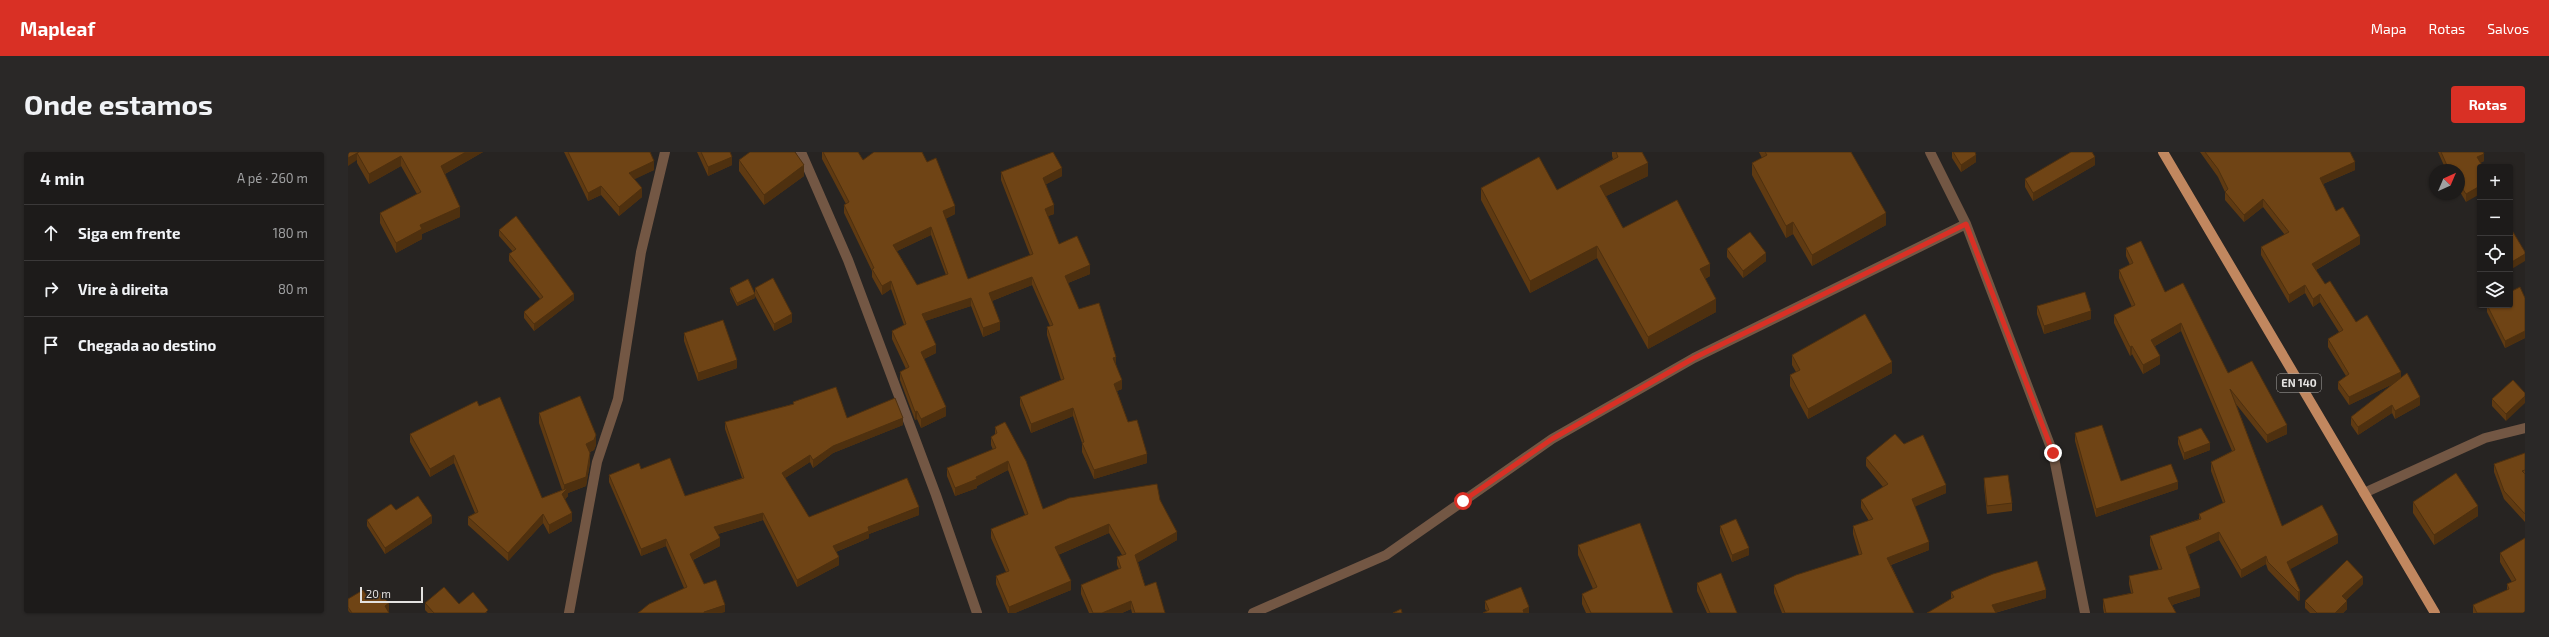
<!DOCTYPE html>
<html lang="pt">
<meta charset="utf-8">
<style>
body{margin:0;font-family:"Exo 2",sans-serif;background:#2a2827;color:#f1f3f6}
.controls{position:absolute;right:12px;top:12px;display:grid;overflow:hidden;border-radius:4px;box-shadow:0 1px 3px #0004}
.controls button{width:36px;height:36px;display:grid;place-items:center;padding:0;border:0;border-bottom:1px solid #3b3939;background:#1d1b1a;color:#f1f3f6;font:20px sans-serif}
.compass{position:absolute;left:2081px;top:12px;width:36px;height:36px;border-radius:50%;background:#1d1b1a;box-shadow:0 1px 3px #0004;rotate:44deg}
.scale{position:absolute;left:12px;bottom:10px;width:63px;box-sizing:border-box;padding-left:4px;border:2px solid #e4e2e0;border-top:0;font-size:11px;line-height:14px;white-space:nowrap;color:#e4e2e0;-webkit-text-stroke:3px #272422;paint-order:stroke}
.stop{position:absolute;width:12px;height:12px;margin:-9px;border:3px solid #d93025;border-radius:50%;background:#fff}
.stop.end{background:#d93025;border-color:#fff;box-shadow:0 1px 4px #0008}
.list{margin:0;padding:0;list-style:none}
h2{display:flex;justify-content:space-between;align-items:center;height:52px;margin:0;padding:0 16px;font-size:17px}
h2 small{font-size:13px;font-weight:400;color:#a0a1a2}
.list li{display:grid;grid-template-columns:26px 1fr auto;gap:12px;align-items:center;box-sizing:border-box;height:56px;padding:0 16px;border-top:1px solid #3b3939}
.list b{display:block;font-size:15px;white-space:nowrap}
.list em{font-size:13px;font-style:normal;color:#a0a1a2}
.icon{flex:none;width:22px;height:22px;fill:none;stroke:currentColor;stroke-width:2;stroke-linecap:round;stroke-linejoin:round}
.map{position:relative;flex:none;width:2177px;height:461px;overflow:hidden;border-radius:4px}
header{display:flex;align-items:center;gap:24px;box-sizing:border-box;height:56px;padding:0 20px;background:#d93025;color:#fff}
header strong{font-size:19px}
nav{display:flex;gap:22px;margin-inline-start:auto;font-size:14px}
.intro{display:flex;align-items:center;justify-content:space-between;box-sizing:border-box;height:96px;padding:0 24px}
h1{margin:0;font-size:28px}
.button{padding:10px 18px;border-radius:4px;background:#d93025;color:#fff;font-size:14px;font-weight:700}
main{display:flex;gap:24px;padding:0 24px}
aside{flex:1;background:#1d1b1a;border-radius:4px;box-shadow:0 1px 3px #0004}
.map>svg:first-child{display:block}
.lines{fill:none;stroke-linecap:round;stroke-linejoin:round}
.lane{stroke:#735744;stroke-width:10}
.street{stroke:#735744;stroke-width:10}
.primary{stroke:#c1875f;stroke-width:10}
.wall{fill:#5f3a12;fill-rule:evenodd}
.shaded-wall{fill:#4e300f}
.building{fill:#6f4415;stroke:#4e300f;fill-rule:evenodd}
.route{stroke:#d93025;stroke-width:5}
.labels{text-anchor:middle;stroke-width:3.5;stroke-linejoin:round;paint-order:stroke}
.shield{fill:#272422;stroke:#aba9a7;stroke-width:1}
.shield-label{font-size:11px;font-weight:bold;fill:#e4e2e0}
</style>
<header>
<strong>Mapleaf</strong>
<nav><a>Mapa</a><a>Rotas</a><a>Salvos</a></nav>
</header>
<div class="intro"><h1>Onde estamos</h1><a class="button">Rotas</a></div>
<main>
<aside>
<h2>4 min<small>A pé · 260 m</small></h2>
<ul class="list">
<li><svg class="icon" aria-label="ahead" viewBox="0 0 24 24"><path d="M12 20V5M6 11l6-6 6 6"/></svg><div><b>Siga em frente</b></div><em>180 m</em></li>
<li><svg class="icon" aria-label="right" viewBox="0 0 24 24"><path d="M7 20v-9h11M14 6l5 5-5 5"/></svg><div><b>Vire à direita</b></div><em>80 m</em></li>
<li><svg class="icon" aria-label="arrive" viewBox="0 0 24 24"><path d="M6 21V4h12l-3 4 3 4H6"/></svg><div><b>Chegada ao destino</b></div></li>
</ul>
</aside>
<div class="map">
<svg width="2177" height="461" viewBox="0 0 2177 461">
<rect width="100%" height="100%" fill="#272422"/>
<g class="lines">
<path class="lane" d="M221,461L249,310L270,247L293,100L317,0"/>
<path class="street" d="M453,0L500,108L588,343L629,461
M1582,0L1618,72L1705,301L1737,461
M2016,341L2137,286L2177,276
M905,461L1038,403L1204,287L1346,206L1618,72"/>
<path class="primary" d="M1815,0L2087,461"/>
</g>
<path class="wall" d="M0,0H135L97,22L112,65L74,82V87L48,101L32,71V61L69,42L53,14L21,32L9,11V8Z
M216,0H302L306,18L286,27L294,45L271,64L253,43L240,49Z
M349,0H382L384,13L360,24Z
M474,0H510L515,8L579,10L607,62L597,67L620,127L682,103L653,28V20L714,24L698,32L706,62L700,64L711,92L742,122L720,131L731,157L768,212L774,237L769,239L780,270L799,311L746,327L734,300V291L725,264L683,281L672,253V245L713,228L699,183V175L702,174L684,133L644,149L652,178L635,185L623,154L577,169L588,201L576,207L598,264L573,276L569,267L567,268L552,228V220L558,217L544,187V179L556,173L543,137L534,143L524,125V119L496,61V53L498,52L474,7ZM583,83L598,123L569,133L549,99Z
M1264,0H1294L1300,24L1258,44L1275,76L1362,124L1357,127L1368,160L1300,197L1249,106L1182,141L1133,48V36L1209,38L1265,7L1264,4Z
M1411,0H1503L1538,73L1464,114L1445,82L1438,86L1404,23V11L1414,6Z
M1604,0H1627L1628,10L1613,20L1604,6Z
M1852,0H2002L2007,18L1975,32L1988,59L2012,92L1968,118L1977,132L2053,226L2072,253L2047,267L2044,261L2010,283L2003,273V265L2045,232L2001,253L1990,237V230L1998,224L1980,195V187L1991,180L1972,150L1965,155L1957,141L1941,151L1913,103V95L1937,83L1915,55L1896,70L1877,48V40L1870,25Z
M2090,0H2135L2136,9L2132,11L2118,50L2111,38V18H2098Z
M391,8L456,24L416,53L391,19Z
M1747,13L1685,49L1677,35V27Z
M151,78L226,148L186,179L176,166V160L192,147L161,109V102L165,100L151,84Z
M1778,96L1817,140L1880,221L1939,282L1919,291L1888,252L1934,374L1990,391L1942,417L1952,439V448L1950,449L1920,418L1918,412L1893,426L1871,388L1841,402L1852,444L1824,453L1828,461H1756L1755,456V447L1783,441L1781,432V424L1811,418L1802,393V384L1851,367V362L1875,351L1863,319V310L1884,299L1833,179L1807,194L1812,212L1795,222L1784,202L1782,204L1766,171V163L1784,155L1771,126V118L1782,113L1778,104Z
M1379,97L1418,109L1395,126L1379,105Z
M382,136L407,141V136L444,170L426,179L407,144V146L389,154L382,140Z
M2177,146V186L2157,196L2139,160V153H2162Z
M1689,154L1743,167L1696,182L1689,162Z
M336,181L389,216L350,229L336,189Z
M1444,203L1544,221L1460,267L1442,234V223L1448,220L1444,213Z
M2165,228L2158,269L2144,254V247Z
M445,250L499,266L555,273L485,301L465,316L462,310L437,326L461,365L571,363L521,382V386L488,400L491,413L449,435L415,368L370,382L372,394L345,408L356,432L377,460L336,436L318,394L293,404L261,330V323L293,317L337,344L394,326L377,277V270L445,252Z
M131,254L194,346L214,338L191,271V261L248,293L246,298L242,300V311L238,334L220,341V344L217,347L224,369L201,382L195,371L160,409L120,373V365L127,361L106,311L82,325L62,290V282Z
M647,275L695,357L812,348L829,388L790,410L797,434L817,461H784L783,457L774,461H741L733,442V433L771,417L769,413V405L774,403L761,381L710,403L723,438L667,461H660L648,432V424L658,420L643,386V377L677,363L660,318L629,334V336L607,344L599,324V316L645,298L643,293V285L647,283Z
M1727,281L1773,329L1830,337L1748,365L1727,289Z
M1830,285L1862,298L1836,308L1830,292Z
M2177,302V370L2156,347L2146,320V312Z
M1518,306L1598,341L1567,354L1581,398L1543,413L1566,461H1434L1426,441V433L1511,403L1505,382V374L1521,369L1513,356V348L1535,335L1518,314Z
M1636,326L1664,351V359L1639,362L1636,334Z
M2065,350L2130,364L2086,393L2065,361Z
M19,368L84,371L37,402L19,374Z
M1372,374L1401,403L1384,410L1372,381Z
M2177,386V461H2125V453L2159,438V432L2164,430L2152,410V401Z
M1230,393L1325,461H1238L1234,452V442L1245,437L1230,403Z
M1349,431L1389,461H1359L1349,439Z
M2015,432L1998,448L1999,457L1995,461H1962L1957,456V449Z
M1603,440L1698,446L1647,461L1603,447Z
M19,444L41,458L40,459L41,461H0V447Z
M1137,449L1181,461L1139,459L1137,457Z
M77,451L111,452L140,461H80L77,458Z"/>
<path class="shaded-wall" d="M118,0H135L93,24V14Z
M9,1V8L0,14V6Z
M2136,2V9L2129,12V5Z
M1628,3V10L1613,20V13Z
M53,4V14L21,32V22Z
M384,5V13L360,24V15Z
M1747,5V13L1685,49V41Z
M306,9V18L281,30V21Z
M2007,10V18L1972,33V26Z
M1300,11V24L1252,47V34Z
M456,13V24L416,53V43Z
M714,16V24L695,34V26Z
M253,34V43L240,49V41Z
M2132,34V42L2118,50V42Z
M294,36V45L271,64V55Z
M1915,47V55L1896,70V63Z
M706,53V62L697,65V57Z
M607,54V62L595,68V59Z
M112,55V65L74,82V87L48,101V91L72,73Z
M1538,61V73L1464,114V103Z
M1445,70V82L1438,86V74Z
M583,75V83L545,101V93Z
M2012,84V92L1964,120V112Z
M1249,94V106L1182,141V129Z
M1418,101V109L1395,126V119Z
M2177,102V109L2162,118V111Z
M1362,112V124L1352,129V117Z
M742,113V122L717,132V124Z
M684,125V133L641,150V141Z
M543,129V137L534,143V134Z
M1957,133V141L1941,151V143Z
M226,142V148L186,179V172Z
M407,142V146L389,154V151Z
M1972,142V150L1965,155V147Z
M623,146V154L574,170V162Z
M1368,147V160L1300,197V185Z
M1743,159V167L1696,182V174Z
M444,162V170L426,179V172Z
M652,170V178L635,185V176Z
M1833,171V179L1803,196V188Z
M2177,179V186L2157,196V189Z
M588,193V201L573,208V200Z
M1784,194V202L1782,204V195Z
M1812,204V212L1795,222V213Z
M768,205V213L765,206Z
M389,208V216L350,229V221Z
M1544,210V221L1460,267V257Z
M2053,220V228L2001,253V245Z
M774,228V237L766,240V232Z
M2177,244V251L2158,269V262Z
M2072,245V253L2047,267V259Z
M2044,253V261L2010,283V275Z
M598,255V264L573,276V267Z
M725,256V264L683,281V272Z
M569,259V267L567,268V260Z
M555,266V273L485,301L465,316V308L485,294Z
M1939,273V282L1919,291V283Z
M248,283V293L246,298L238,301V292Z
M1862,291V298L1836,308V301Z
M242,301V311L238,334L220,341V344L214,351V342L216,340V333Z
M799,302V311L746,327V318Z
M106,303V311L82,325V317Z
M462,303V310L434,328V321Z
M660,309V318L629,334V336L607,344V336Z
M1830,330V337L1748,365V357Z
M1598,333V341L1564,356V347Z
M2130,354V364L2086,393V383Z
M571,355V363L521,382V386L485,401V394L520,375Z
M224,361V369L201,382V373Z
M415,361V368L366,383V375Z
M195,362V371L160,409V401Z
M84,364V371L37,402V396Z
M761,372V381L707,404V395Z
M829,380V388L787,412V403Z
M1871,380V388L1838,404V395Z
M1990,383V391L1939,419V410Z
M372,386V394L342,409V402Z
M318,387V394L293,404V397Z
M1581,390V398L1539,414V406Z
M1401,396V403L1384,410V403Z
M1918,404V412L1893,426V418Z
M491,405V413L449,435V428Z
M2015,425V432L1994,452V444Z
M723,429V438L667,461H661V455Z
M1852,436V444L1820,454V446Z
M1698,438V446L1646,461L1644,453Z
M1952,439V448L1950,449V440Z
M783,449V457L774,461H754Z
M1999,449V457L1995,461H1987Z
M41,451V458L37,461V454Z
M377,453V460L374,461H356V460Z
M1181,455V461H1175V458Z"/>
<path class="building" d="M0,0H11L0,6Z
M11,0H118L93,14L112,55L72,73L74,77L48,91L32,61L73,40L53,4L21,22L9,1Z
M220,0H302L306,9L281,21L294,36L271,55L253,34L240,41Z
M353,0H382L384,5L360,15Z
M402,0H447L456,13L416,43L391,8Z
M475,0H510L515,8L526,0H574L579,10L588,6L607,54L595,59L620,127L685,102L653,20L705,0L714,16L695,26L706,53L697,57L711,92L729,84L742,113L717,124L731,157L751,151L768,205L765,206L774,228L766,232L780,270L789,268L799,302L746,318L734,291L736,290L725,256L683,272L672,245L716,227L699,175L705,173L684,125L641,141L652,170L635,176L623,146L574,162L588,193L573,200L598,255L573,267L569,259L567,260L552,220L561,215L544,179L558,172L543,129L534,134L524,117L526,116L496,53L501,50ZM583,75L600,122L569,133L545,93Z
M1268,0H1294L1300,11L1252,34L1275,76L1329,48L1362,112L1352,117L1368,147L1300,185L1249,94L1182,129L1133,36L1191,5L1209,38L1270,5Z
M1417,0H1503L1538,61L1464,103L1445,70L1438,74L1404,11L1419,3Z
M1605,0H1627L1628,3L1613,13Z
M1723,0H1744L1747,5L1685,41L1677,27Z
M1857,0H2002L2007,10L1972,26L1988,59L1995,55L2012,84L1964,112L1977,132L1982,129L2008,170L2019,163L2053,220L2001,245L1990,230L2001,222L1980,187L1995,178L1972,142L1965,147L1957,133L1941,143L1913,95L1941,80L1915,47L1896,63L1877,40L1880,37L1870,17Z
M2093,0H2135L2136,2L2129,5L2135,15H2132V34L2118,42L2111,31V18H2104L2103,17L2101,18Z
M168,64L226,142L186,172L176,160L195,145L161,102L168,97L151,78Z
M2162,75L2177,100V102L2162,111Z
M1402,80L1418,101L1395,119L1379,97Z
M1793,89L1817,140L1835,131L1880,221L1904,209L1939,273L1919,283L1882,237L1934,374L1974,353L1990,383L1939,410L1952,439L1950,440L1920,410L1918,404L1893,418L1871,380L1838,395L1852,436L1820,446L1828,461H1758L1755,447L1785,441L1781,424L1814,417L1802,384L1853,367L1851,362L1877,350L1863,310L1887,298L1833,171L1803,188L1812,204L1795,213L1784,194L1782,195L1766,163L1787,153L1771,118L1785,111L1778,96Z
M425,126L444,162L426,172L407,136Z
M400,127L407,142L389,151L382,136Z
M2172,135L2177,146V179L2157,189L2139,153H2162V140Z
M1737,140L1743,159L1696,174L1689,154Z
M1517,162L1544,210L1460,257L1442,223L1452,218L1444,203Z
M375,168L389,208L350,221L336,181Z
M2059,221L2072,245L2047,259L2044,253L2010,275L2003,265Z
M2165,228L2177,241V244L2158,262L2144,247Z
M488,235L499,266L547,246L555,266L485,294L465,308L462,303L434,321L461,365L559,326L571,355L520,375L521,379L485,394L491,405L449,428L415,361L366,375L372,386L342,402L356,432L368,428L377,453L356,460V461H290L301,452L339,435L318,387L293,397L261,323L291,311L293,317L322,306L337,344L396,326L377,270L446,252L445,250Z
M232,244L248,283L246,288L238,292L242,301L238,325L216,333L191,261Z
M152,245L194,346L220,336L214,342L224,361L201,373L195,362L160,401L120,365L130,360L106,303L82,317L62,282L129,249L131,254Z
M657,270L678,309L695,357L721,346L809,332L812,348L829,380L787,403L797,434L808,430L817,461H787L783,449L754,461H745L733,433L773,416L769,405L778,402L761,372L707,395L723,429L661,455L648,424L661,419L643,377L680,362L660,309L628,325L629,327L607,336L599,316L648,296L643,285L649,281L647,275Z
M1754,273L1773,329L1823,312L1830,330L1748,357L1727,281Z
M1853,276L1862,291L1836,301L1830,285Z
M1547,282L1556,292L1575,283L1598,333L1564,347L1581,390L1539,406L1566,461H1437L1426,433L1448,423L1514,402L1505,374L1525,367L1513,348L1540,332L1518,306Z
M2177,301V318L2174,319L2177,322V362L2156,339L2146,312Z
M2108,321L2130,354L2086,383L2065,350Z
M1660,323L1664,351L1639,354L1636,326Z
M70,344L84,364L37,396L19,368L43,352L48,358Z
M1388,367L1401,396L1384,403L1372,374Z
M1292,371L1325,461H1243L1234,442L1249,435L1230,393Z
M2177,386V460L2175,461H2129L2125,453L2161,437L2159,432L2168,428L2152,401Z
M1999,408L2015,425L1994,444L1999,449L1987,461H1969L1957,449Z
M1689,409L1698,438L1644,453L1648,461H1579L1606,445L1603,440L1645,422Z
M1373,421L1389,461H1362L1349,431Z
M96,435L111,452L125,440L140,458L137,461H86L77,451Z
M1173,435L1181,455L1175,458L1176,461H1135L1141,458L1137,449Z
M28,437L41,451L37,454L41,461H4L0,455V447L15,438L19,444Z
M1053,457L1054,461H1045Z"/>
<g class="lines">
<path class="route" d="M1115,349L1204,287L1346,206L1618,72L1705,301"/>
</g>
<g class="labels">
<rect class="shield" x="1929" y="222" width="44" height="18" rx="3"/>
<g class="shield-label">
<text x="1951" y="235">EN 140</text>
</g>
</g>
</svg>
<div class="controls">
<button>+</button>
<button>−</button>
<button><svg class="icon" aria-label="locate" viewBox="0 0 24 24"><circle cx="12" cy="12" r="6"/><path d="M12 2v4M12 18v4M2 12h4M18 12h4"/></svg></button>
<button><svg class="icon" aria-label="layers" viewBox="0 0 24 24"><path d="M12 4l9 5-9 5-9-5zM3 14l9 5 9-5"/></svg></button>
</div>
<svg class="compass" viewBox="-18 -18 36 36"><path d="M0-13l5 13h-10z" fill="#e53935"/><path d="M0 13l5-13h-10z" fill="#a0a1a2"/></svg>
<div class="scale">20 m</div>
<div class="stop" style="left:1115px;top:349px"></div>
<div class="stop end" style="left:1705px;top:301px"></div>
</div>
</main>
